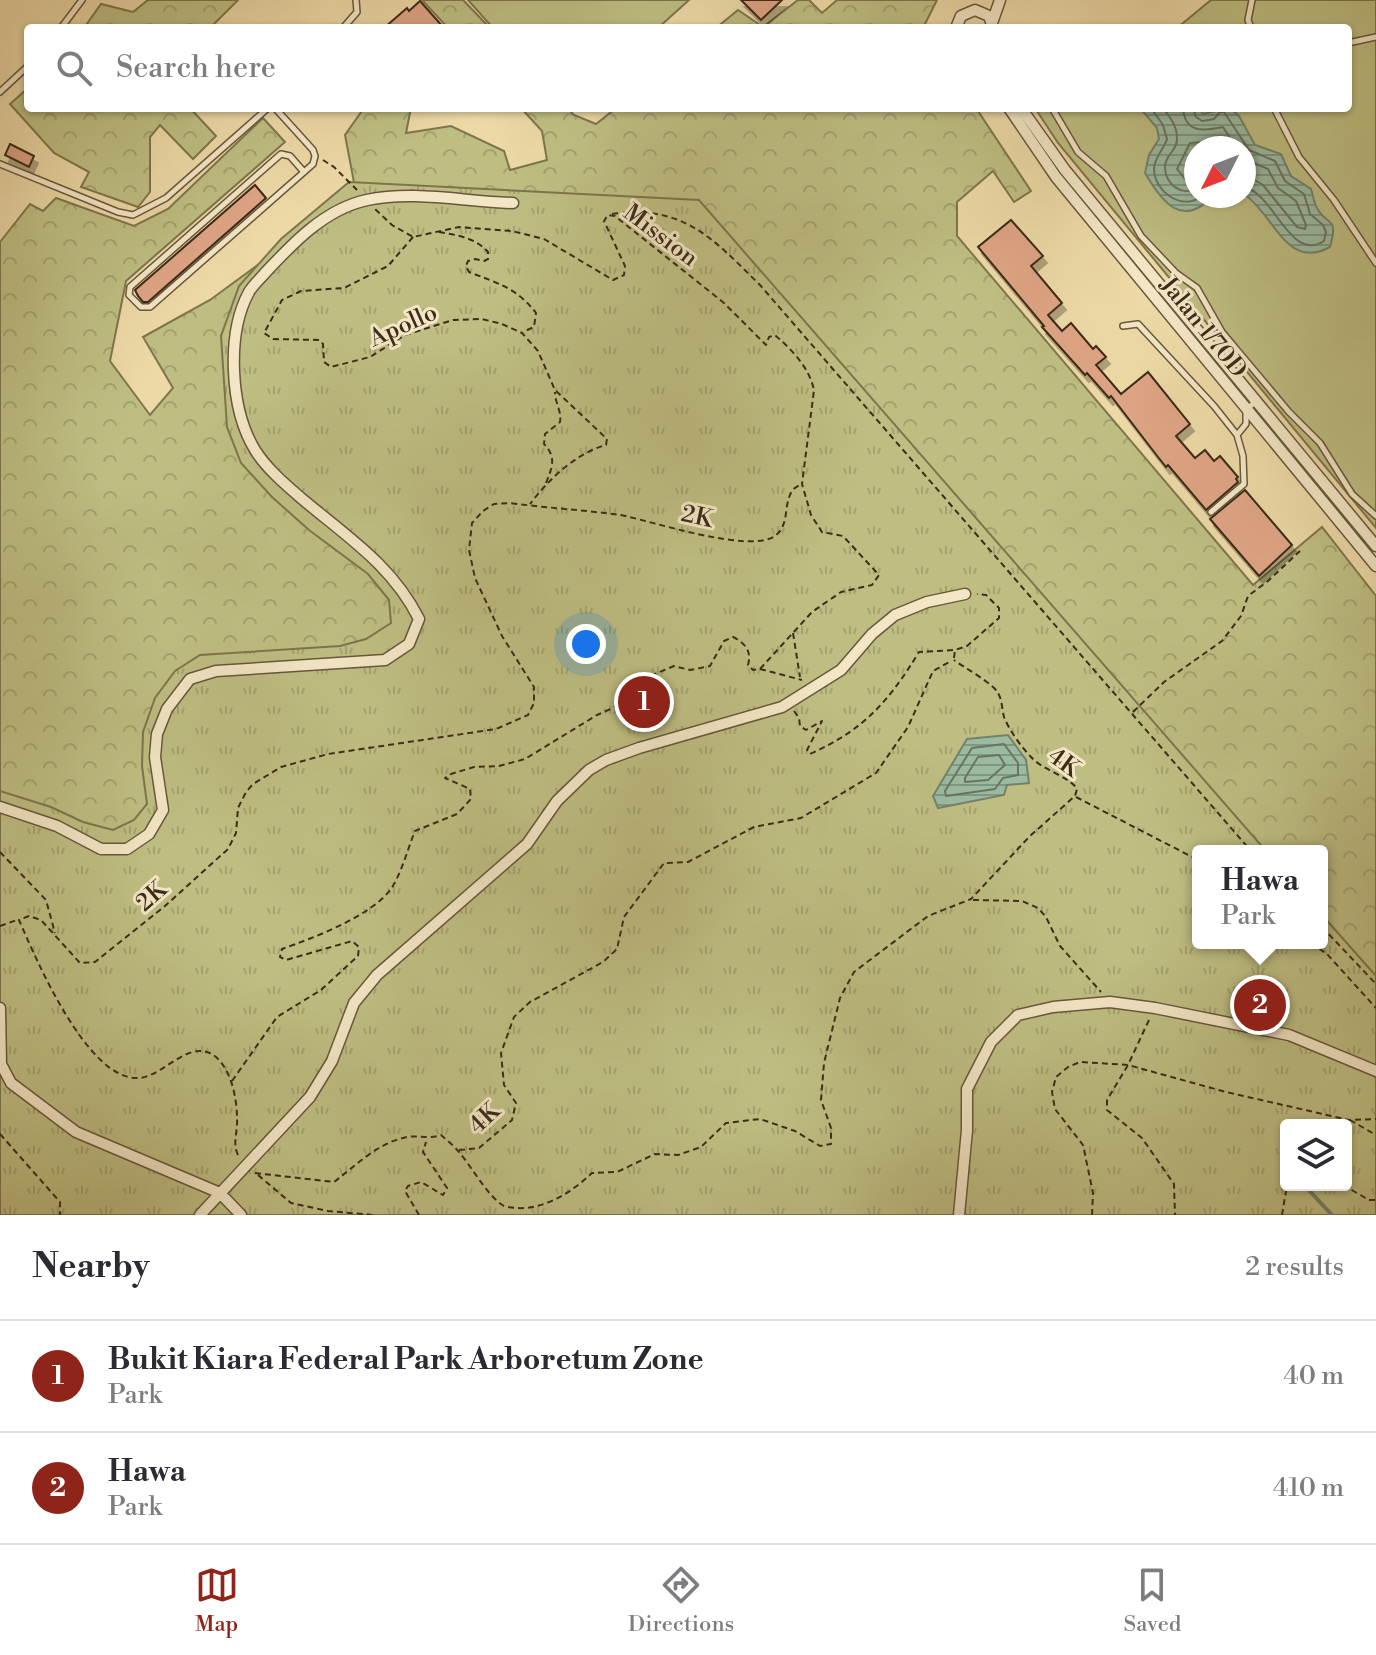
<!DOCTYPE html>
<style>
body{margin:0;font-family:"Libre Bodoni",serif;background:#f2f2f3;color:#2b2b33}
.controls{position:absolute;right:24px;bottom:24px;display:grid;overflow:hidden;border-radius:8px;box-shadow:0 2px 6px #0004}
.controls button{width:72px;height:72px;display:grid;place-items:center;padding:0;border:0;border-bottom:2px solid #e1e1e2;background:#fff;color:#2b2b33;font:40px sans-serif}
.compass{position:absolute;left:1184px;top:136px;width:72px;height:72px;border-radius:50%;background:#fff;box-shadow:0 2px 6px #0004;rotate:228deg}
.you{position:absolute;left:586px;top:644px;width:28px;height:28px;margin:-20px;border:6px solid #fff;border-radius:50%;background:#1a73e8;box-shadow:0 0 0 12px #1a73e833}
.badge{display:grid;place-items:center;width:52px;height:52px;border-radius:50%;background:#8f2418;color:#fff;font-size:26px;font-weight:700}
.pin{position:absolute;translate:-50% -50%;border:4px solid #fff;box-shadow:0 2px 8px #0006}
.popup{position:absolute;left:1192px;top:845px;width:136px;height:104px;box-sizing:border-box;display:grid;place-content:center;border-radius:8px;background:#fff;filter:drop-shadow(0 2px 6px #0005);font-size:26px;white-space:nowrap;color:#7c7c81}
.popup b{font-size:30px;color:#2b2b33}
.popup::after{content:'';position:absolute;left:50%;top:100%;margin-left:-16px;border:16px solid transparent;border-top-color:#fff}
.list{margin:0;padding:0;list-style:none}
h2{display:flex;justify-content:space-between;align-items:center;height:104px;margin:0;padding:0 32px;font-size:34px}
h2 small{font-size:26px;font-weight:400;color:#7c7c81}
.list li{display:grid;grid-template-columns:52px 1fr auto;gap:24px;align-items:center;box-sizing:border-box;height:112px;padding:0 32px;border-top:2px solid #e1e1e2}
.list b{display:block;font-size:30px;white-space:nowrap}
.list p{margin:0;font-size:26px;white-space:nowrap;color:#7c7c81}
.list em{font-size:26px;font-style:normal;color:#7c7c81}
.icon{flex:none;width:44px;height:44px;fill:none;stroke:currentColor;stroke-width:2;stroke-linecap:round;stroke-linejoin:round}
.map{position:relative;flex:none;width:1376px;height:1215px;overflow:hidden}
.search{position:absolute;background:#fff;box-shadow:0 2px 6px #0004;left:24px;right:24px;top:24px;height:88px;display:flex;align-items:center;gap:20px;box-sizing:border-box;padding:0 28px;border-radius:8px;color:#7c7c81;font-size:30px}
.sheet{height:328px;background:#fff}
nav{display:flex;justify-content:space-around;align-items:center;box-sizing:border-box;height:112px;border-top:2px solid #e1e1e2;background:#fff;font-size:22px;color:#7c7c81}
nav a{display:grid;justify-items:center;gap:4px}
nav .on{color:#8f2418}
.map>svg:first-child{display:block}
.green{fill:#bebe82;stroke:#7e754d;stroke-width:2;fill-rule:evenodd}
.forest{fill:url(#forest-crowns);stroke:#7e754d;stroke-width:2;fill-rule:evenodd}
.park{fill:url(#park-tufts);stroke:#7e754d;stroke-width:2;fill-rule:evenodd}
.water{fill:url(#water-rules);stroke:#75826b;stroke-width:2}
.lines{fill:none;stroke-linecap:round;stroke-linejoin:round}
.shore{stroke:#6c745d;stroke-width:2}
.stream{stroke:#75826b;stroke-width:4}
.building{fill:#dea485;stroke:#3d2c18;stroke-width:2;filter:url(#shadow)}
.lane-casing{stroke:#69573c;stroke-width:8}
.street-casing{stroke:#69573c;stroke-width:13}
.path{stroke:#3d2c18;stroke-width:2;stroke-dasharray:6 4;stroke-linecap:butt}
.lane{stroke:#f3e6c5;stroke-width:5}
.street{stroke:#f3e6c5;stroke-width:10}
.labels{text-anchor:middle;stroke-width:6;stroke-linejoin:round;paint-order:stroke}
.street-label{font-size:24px;fill:#3d2c18;stroke:#f3e6c5}
</style>
<div class="map">
<svg width="1376" height="1215" viewBox="0 0 1376 1215">
<defs>
<pattern id="forest-crowns" width="20" height="18" patternUnits="userSpaceOnUse" patternTransform="scale(2)"><rect width="20" height="18" fill="#bebe82"/><path d="M2 6a3 3 0 1 1 6 0M12 15a3 3 0 1 1 6 0" fill="none" stroke="#a4a370"/></pattern>
<pattern id="park-tufts" width="24" height="20" patternUnits="userSpaceOnUse" patternTransform="scale(2)"><rect width="24" height="20" fill="#bebe82"/><path d="M3 7l-1-3M5 7V3M7 7l1-3M15 17l-1-3M17 17v-4M19 17l1-3" fill="none" stroke="#a4a370"/></pattern>
<pattern id="water-rules" width="6" height="5" patternUnits="userSpaceOnUse" patternTransform="scale(2)"><rect width="6" height="5" fill="#9abba2"/><path d="M0 2.5h6" fill="none" stroke="#7f9883"/></pattern>
<filter id="shadow"><feDropShadow dx="4" dy="7" stdDeviation="0" flood-color="#0004"/></filter>
</defs>
<rect width="100%" height="100%" fill="#ecd9a6"/>
<filter id="stains"><feTurbulence type="fractalNoise" baseFrequency=".0025" numOctaves="4"/><feColorMatrix values="0 0 0 0 .2 0 0 0 0 .09 0 0 0 0 .02 0 0 0 .5 -.17"/></filter>
<radialGradient id="worn" r=".72"><stop offset=".6" stop-color="#630" stop-opacity="0"/><stop offset="1" stop-color="#630" stop-opacity=".3"/></radialGradient>
<path class="green" d="M468,0H689L658,28H493Z
M1211,0H1376V528L1058,143L1035,108H1348V28H1177ZM1196,148H1244V196H1196Z"/>
<path class="forest" d="M148,0H238L210,28H84L101,4L133,12Z
M422,0H463L490,28H448Z
M798,0H809L822,13L837,0H937L923,28H716L738,10L763,27Z
M28,88V108H190L216,136L193,159L160,125L150,137V192L138,207L81,187L89,172L54,153L10,104Z
M364,108H411L406,133L451,126L504,151L510,170L547,160L542,131L521,108H567L574,115L596,124L616,108H976L1031,191L1014,202L993,171L957,202V236L1253,585L1322,527L1376,596V1215H0V242L30,204L43,211L56,198L134,226L168,209L263,118L285,142L126,281L110,361L150,415L173,388L143,337L210,300L356,193L345,135ZM1198,851H1322V943H1198ZM1286,1125H1346V1185H1286Z"/>
<path class="park" d="M349,182L699,200L1266,851H1198V943H1322V915L1376,976V1215H0V791L51,807L83,822L113,830L134,820L147,804L142,766L143,732L155,698L175,671L200,655L340,646L366,639L391,623L389,600L368,574L309,530L272,497L241,463L227,427L221,336L239,286L281,239ZM1286,1125H1346V1185H1286Z"/>
<path class="water" d="M1140,108H1199L1203,114L1230,108L1239,116L1255,145L1281,154L1291,176L1311,189C1313,195 1314,203 1317,208C1327,227 1339,215 1330,247C1286,271 1274,214 1244,194V148H1196V196H1213C1182,229 1162,202 1145,173L1149,155L1159,139L1157,128Z
M1008,735L1026,760L1029,783L1007,785L1004,795L938,808L933,796L967,739Z"/>
<g class="lines">
<path class="shore" d="M1151,108L1163,125L1167,139C1164,149 1154,158 1154,169C1154,191 1182,212 1202,196
M1163,108C1170,117 1177,126 1177,138C1178,150 1164,156 1165,168C1165,184 1183,198 1196,187
M1183,108C1185,134 1204,131 1223,127L1236,148
M1193,108L1196,117L1202,121L1214,119L1220,112H1224L1249,150L1275,161L1285,181L1304,194L1310,214L1323,225L1326,232L1324,241C1290,263 1274,193 1244,187
M1244,159L1268,169L1278,188L1296,201L1306,225L1305,229L1297,227L1263,185L1253,179L1244,177
M1196,171L1185,179L1177,169L1190,143L1217,141L1222,148
M1004,744L1018,763V775L1003,778L995,789L946,796L945,791L972,748Z
M999,755L1005,765L988,780L965,782V778L978,757Z"/>
<path class="stream" d="M1305,1186L1332,1215"/>
</g>
<path class="building" d="M741,0H782L761,20Z
M420,1L444,28H384L407,8L409,11Z
M10,144L34,156L29,167L5,155Z
M255,185L266,198L148,302H143L138,296L135,290Z
M1011,220L1043,256L1031,266L1062,303L1048,315L1062,331L1071,323L1093,349L1096,346L1106,357L1096,365L1121,394L1148,372L1190,424L1176,436L1195,458L1205,450L1214,461L1220,456L1238,477L1236,479L1238,482L1206,510L1168,465L1166,467L1158,457L1111,396L1109,398L1087,373L1085,375L1042,327L1044,326L978,247Z
M1245,490L1292,545L1259,576L1210,519Z"/>
<g class="lines">
<g class="lane-casing">
<path id="lane" d="M61,28L82,0
M343,28L357,12L356,0
M1251,28L1248,20L1252,0
M1348,43L1376,37
M0,92L28,66
M275,108L313,150L315,156L313,164L304,172L150,307H141L129,295L130,287L281,154L290,156L304,172
M1052,108L1078,152L1106,176L1141,236L1176,273L1197,288L1222,332L1289,412L1320,443L1352,494L1376,516
M1274,108L1299,157L1334,200L1376,263
M0,164L118,212L133,215L166,198L268,108
M1123,326L1138,324L1214,406L1237,435L1243,456L1244,484L1211,512
M1237,435L1246,424V410L1255,402"/>
</g>
<g class="street-casing">
<path id="street" d="M992,23L1000,0
M956,28L961,16L975,10L989,16L993,28
M1009,108L1056,177L1376,566
M1021,108L1065,170L1376,546
M0,807L57,826L101,849H127L149,834L163,810L155,757L157,734L167,709L190,679L216,671L385,660L409,644L419,619C392,565 346,536 301,498C286,485 266,468 255,450C230,409 226,334 249,292C253,285 260,279 265,273C293,243 325,209 367,200C414,190 466,202 513,203
M0,1008L1,1064L11,1083L76,1132L220,1193L241,1215
M200,1215L310,1097L332,1061L354,1003L377,975L527,844L557,801L589,770L606,760L639,748L782,707L841,670L872,634L895,615L927,602L965,594
M959,1215L967,1130V1089L991,1042L1018,1015L1053,1007L1110,1002L1155,1008L1289,1035L1376,1071"/>
</g>
<path class="path" d="M323,160L334,167L357,190
M612,214C684,204 713,239 760,285L1251,851
M439,232C457,235 476,238 488,252V259L484,261L475,259L468,261L466,266L469,272C497,283 517,288 536,313L534,327L523,332
M413,237L388,266L344,288L301,291L282,300L264,333L273,339L319,340L323,344L324,362L331,367L370,357L405,335L453,320L482,319L502,324L522,333L538,351L555,390L607,439L606,445C576,453 548,480 530,504
M546,483C552,468 557,457 544,444L545,434L560,422C562,412 555,403 555,392
M793,633L800,677
M954,658L955,650L967,646L999,618V608L986,595L977,594
M760,669L802,680
M794,711L799,718L800,726L806,730L822,721L807,750L810,754C864,730 889,701 919,652L955,650
M1133,712L1164,682L1222,641L1241,616L1248,596L1268,581L1300,551
M1076,797L1198,860
M0,852L46,900L55,933
M973,900L1022,901L1038,908L1046,917L1060,946L1101,992
M0,926L17,920
M1322,927L1376,984
M1311,943L1327,954L1376,1008
M1149,1020L1128,1065L1107,1100V1110L1142,1138L1174,1184L1175,1215
M232,1081L277,1017L321,990L358,956L359,947L352,941L286,960L280,957L282,949C313,938 378,914 394,884C403,868 408,848 415,831L457,814L471,799L470,789L445,778L451,774L474,767L499,766L525,759L597,715L626,702L637,685L655,674L674,666L690,670L710,666L724,641L733,637C745,643 752,651 748,665L753,670L760,669L812,612L841,592L872,585L879,575L843,536L822,532L811,515L802,484L814,390C809,367 792,350 775,335L769,337L766,345L724,303L615,216L608,215L604,221L625,266L624,275L613,280L544,239L512,231L459,227L413,237L392,225L375,209
M1350,1120L1376,1135
M0,1134L60,1202V1215
M459,1150L479,1148L512,1120L516,1103L504,1085L501,1053L514,1017L530,1002L603,962L617,949L624,917L664,863L688,862L754,827L801,818L876,773L908,727L933,671L951,661
M238,1155C232,1143 238,1132 237,1119C237,1100 232,1071 216,1057C190,1036 165,1076 139,1078C88,1082 36,959 19,920L29,916L41,920L80,963L95,962L165,906L228,849L236,833L238,808L246,792L253,784L281,767L328,754L496,729L528,715L534,703V687L502,636L475,578L469,550L472,523L483,511L494,504L510,503C547,508 584,510 620,515C653,521 748,554 775,536C790,525 783,505 792,491C794,488 798,486 802,484
M255,1173L334,1182C355,1166 377,1144 403,1138C416,1134 426,1140 441,1135C447,1140 454,1146 459,1152C472,1167 488,1197 504,1206C537,1215 570,1194 592,1173L617,1172L655,1154L678,1155L701,1147L726,1123L760,1119L795,1131L820,1146L831,1144V1128L821,1100L824,1063L840,998L854,972L928,916L971,899L1030,836L1075,796L1077,789C1070,777 1043,770 1032,758C1022,748 1009,730 1004,717C1002,709 1002,700 998,693C994,684 963,667 954,660
M258,1175L291,1203L328,1211L374,1215
M1343,1185L1369,1200H1376
M419,1215L405,1191L408,1186L421,1182L443,1195L447,1188L423,1152L426,1142
M1092,1215L1093,1193L1083,1145L1055,1109L1052,1092L1056,1077L1068,1067L1080,1062L1128,1065L1226,1092L1349,1120L1376,1119
M1282,1215L1287,1185"/>
<use href="#lane" class="lane"/>
<use href="#street" class="street"/>
</g>
<g class="labels">
<g class="street-label">
<text transform="translate(661 235) rotate(37)" y="8">Mission</text>
<text transform="translate(403 325) rotate(-24)" y="8">Apollo</text>
<text transform="translate(1204 327) rotate(51)" y="8">Jalan 1/70D</text>
<text transform="translate(697 516) rotate(12)" y="8">2K</text>
<text transform="translate(1064 762) rotate(36)" y="8">4K</text>
<text transform="translate(151 896) rotate(-41)" y="8">2K</text>
<text transform="translate(484 1118) rotate(-43)" y="8">4K</text>
</g>
</g>
<rect width="100%" height="100%" filter="url(#stains)"/>
<rect width="100%" height="100%" fill="url(#worn)"/>
</svg>
<div class="controls">
<button><svg class="icon" aria-label="layers" viewBox="0 0 24 24"><path d="M12 4l9 5-9 5-9-5zM3 14l9 5 9-5"/></svg></button>
</div>
<svg class="compass" viewBox="-18 -18 36 36"><path d="M0-13l5 13h-10z" fill="#e53935"/><path d="M0 13l5-13h-10z" fill="#7c7c81"/></svg>
<div class="you"></div>
<div class="pin badge" style="left:644px;top:702px">1</div>
<div class="pin badge" style="left:1260px;top:1005px">2</div>
<div class="popup"><b>Hawa</b>Park</div>
<div class="search"><svg class="icon" aria-label="search" viewBox="0 0 24 24"><circle cx="10" cy="10" r="6"/><path d="M15 15l6 6"/></svg>Search here</div>
</div>
<section class="sheet">
<h2>Nearby<small>2 results</small></h2>
<ul class="list">
<li><span class="badge">1</span><div><b>Bukit Kiara Federal Park Arboretum Zone</b><p>Park</p></div><em>40 m</em></li>
<li><span class="badge">2</span><div><b>Hawa</b><p>Park</p></div><em>410 m</em></li>
</ul>
</section>
<nav>
<a class="on"><svg class="icon" aria-label="map" viewBox="0 0 24 24"><path d="M3 6l6-2 6 2 6-2v14l-6 2-6-2-6 2zM9 4v14M15 6v14"/></svg>Map</a>
<a><svg class="icon" aria-label="directions" viewBox="0 0 24 24"><path d="M12 3l9 9-9 9-9-9zM9 14v-3h6M13 9l2 2-2 2"/></svg>Directions</a>
<a><svg class="icon" aria-label="saved" viewBox="0 0 24 24"><path d="M7 4h10v16l-5-4-5 4z"/></svg>Saved</a>
</nav>
